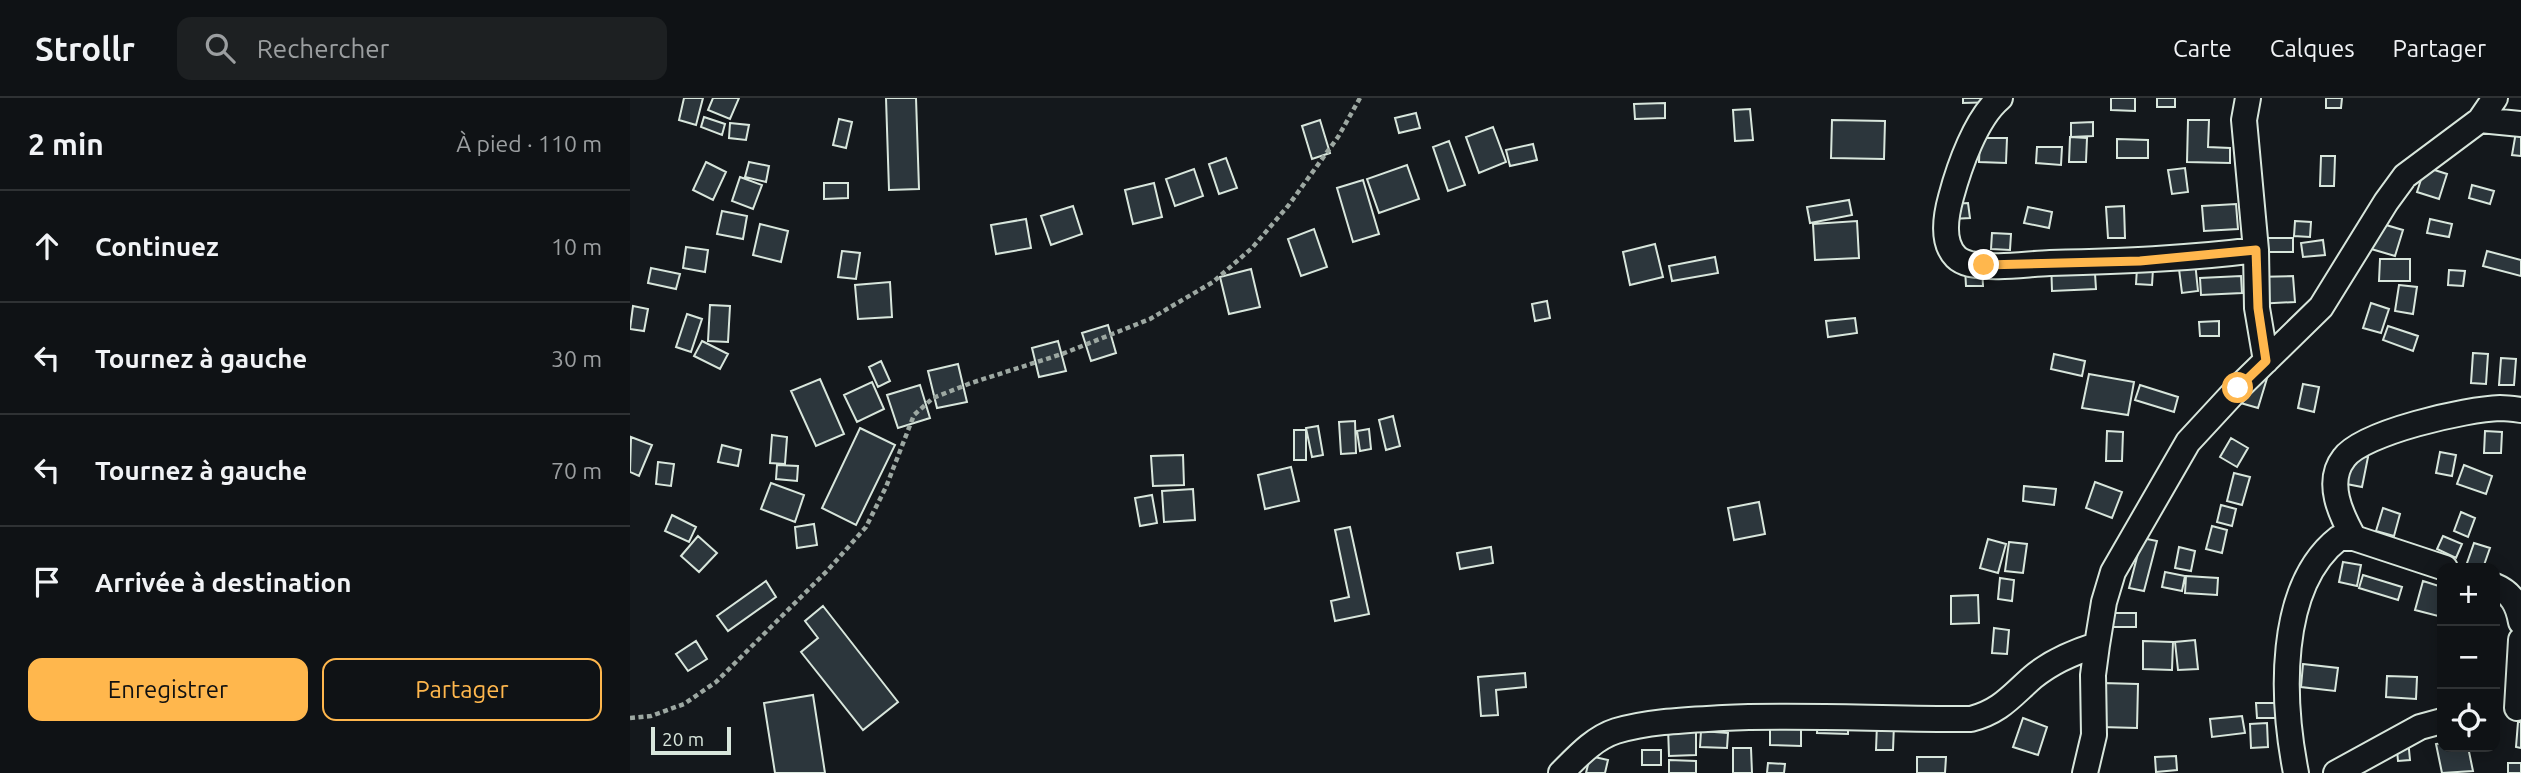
<!DOCTYPE html>
<html lang="fr">
<meta charset="utf-8">
<style>
body{margin:0;font-family:Ubuntu,sans-serif;background:#1d2022;color:#f1f3f6}
.controls{position:absolute;right:21px;bottom:21px;display:grid;overflow:hidden;border-radius:14px;box-shadow:0 4px 18px #0003}
.controls button{width:63px;height:63px;display:grid;place-items:center;padding:0;border:0;border-bottom:2px solid #2f3234;background:#0f1215;color:#f1f3f6;font:35px sans-serif}
.scale{position:absolute;left:21px;bottom:18px;width:80px;box-sizing:border-box;padding-left:7px;border:4px solid #d8e6dc;border-top:0;font-size:19px;line-height:24px;white-space:nowrap;color:#d8e6dc;-webkit-text-stroke:5px #14181c;paint-order:stroke}
.stop{position:absolute;width:21px;height:21px;margin:-16px;border:5px solid #ffb74d;border-radius:50%;background:#fff}
.stop.end{background:#ffb74d;border-color:#fff;box-shadow:0 2px 7px #0008}
.list{margin:0;padding:0;list-style:none}
h2{display:flex;justify-content:space-between;align-items:center;height:91px;margin:0;padding:0 28px;font-size:30px}
h2 small{font-size:23px;font-weight:400;color:#9b9ea0}
.list li{display:grid;grid-template-columns:46px 1fr auto;gap:21px;align-items:center;box-sizing:border-box;height:112px;padding:0 28px;border-top:2px solid #2f3234}
.list b{display:block;font-size:26px;white-space:nowrap}
.list em{font-size:23px;font-style:normal;color:#9b9ea0}
.actions{display:flex;gap:14px;padding:21px 28px}
.actions a{flex:1;padding:16px 0;border:2px solid #ffb74d;border-radius:14px;text-align:center;font-size:24px;color:#ffb74d}
.actions .main{background:#ffb74d;color:#111}
.icon{flex:none;width:38px;height:38px;fill:none;stroke:currentColor;stroke-width:2;stroke-linecap:round;stroke-linejoin:round}
.map{position:relative;flex:none;width:1891px;height:675px;overflow:hidden}
header{display:flex;align-items:center;gap:42px;box-sizing:border-box;height:98px;padding:0 35px;background:#0f1215;border-bottom:2px solid #2f3234}
header strong{font-size:33px}
nav{display:flex;gap:38px;margin-inline-start:auto;font-size:24px}
.search{width:490px;height:63px;background:#1d2022;display:flex;align-items:center;gap:18px;box-sizing:border-box;padding:0 24px;border-radius:14px;color:#9b9ea0;font-size:26px}
main{display:flex}
aside{flex:1;background:#0f1215}
.map>svg:first-child{display:block}
.building{fill:#2c363c;stroke:#d8e6dc;stroke-width:2}
.lines{fill:none;stroke-linecap:round;stroke-linejoin:round}
.street-casing{stroke:#d8e6dc;stroke-width:28}
.path{stroke:#9da8a2;stroke-width:4.5;stroke-dasharray:5 3.5;stroke-linecap:butt}
.street{stroke:#14181c;stroke-width:24}
.route{stroke:#ffb74d;stroke-width:9}
</style>
<header>
<strong>Strollr</strong>
<div class="search"><svg class="icon" aria-label="search" viewBox="0 0 24 24"><circle cx="10" cy="10" r="6"/><path d="M15 15l6 6"/></svg>Rechercher</div>
<nav><a>Carte</a><a>Calques</a><a>Partager</a></nav>
</header>
<main>
<aside>
<h2>2 min<small>À pied · 110 m</small></h2>
<ul class="list">
<li><svg class="icon" aria-label="ahead" viewBox="0 0 24 24"><path d="M12 20V5M6 11l6-6 6 6"/></svg><div><b>Continuez</b></div><em>10 m</em></li>
<li><svg class="icon" aria-label="left" viewBox="0 0 24 24"><path d="M17 20v-9H6M10 6l-5 5 5 5"/></svg><div><b>Tournez à gauche</b></div><em>30 m</em></li>
<li><svg class="icon" aria-label="left" viewBox="0 0 24 24"><path d="M17 20v-9H6M10 6l-5 5 5 5"/></svg><div><b>Tournez à gauche</b></div><em>70 m</em></li>
<li><svg class="icon" aria-label="arrive" viewBox="0 0 24 24"><path d="M6 21V4h12l-3 4 3 4H6"/></svg><div><b>Arrivée à destination</b></div></li>
</ul>
<div class="actions"><a class="main">Enregistrer</a><a>Partager</a></div>
</aside>
<div class="map">
<svg width="1891" height="675" viewBox="0 0 1891 675">
<rect width="100%" height="100%" fill="#14181c"/>
<path class="building" d="M54,0H73L66,27L49,22Z
M83,0H109L100,21L78,12Z
M256,0H286L289,91L259,92Z
M1333,0H1368V4L1333,5Z
M1481,0H1505V13L1481,12Z
M1527,0H1545V9H1527Z
M1696,0H1712L1711,10H1696Z
M1035,5V20L1005,21L1004,6Z
M1120,11L1123,42L1105,43L1103,12Z
M786,15L790,30L769,35L765,20Z
M74,19L95,26L92,37L71,29Z
M209,21L222,24L216,50L203,47Z
M690,22L700,55L682,61L672,28Z
M1202,22L1255,23L1254,61L1201,60Z
M1558,22H1579L1578,49L1600,50V65L1557,64Z
M1888,22H1891V58L1882,57Z
M1463,24V38L1441,39V25Z
M100,25L119,27L116,42L99,40Z
M863,29L876,64L849,75L836,39Z
M1440,39L1457,40L1456,64H1439Z
M1350,40H1377L1376,65L1349,64Z
M1487,41L1518,42V60H1487Z
M819,43L835,87L818,93L803,49Z
M903,46L907,62L880,68L876,52Z
M1407,49H1432L1431,67L1406,65Z
M1691,58H1705L1704,88H1690Z
M596,60L607,90L589,96L579,66Z
M76,64L96,74L83,102L63,92Z
M119,64L139,68L136,84L115,79Z
M777,67L789,101L749,115L737,81Z
M1795,69L1817,76L1809,101L1787,94Z
M1555,70L1558,94L1542,96L1538,72Z
M564,71L573,98L545,108L536,81Z
M110,79L132,87L123,111L102,103Z
M733,82L749,136L723,144L707,90Z
M194,85H218V100L194,101Z
M524,85L532,119L503,126L495,92Z
M1842,87L1864,93L1860,106L1839,100Z
M1219,102L1222,117L1180,125L1177,109Z
M1338,105L1340,120L1322,121L1321,106Z
M1606,106L1608,131L1574,133L1572,108Z
M443,108L452,136L421,147L411,118Z
M1494,108L1495,140H1478L1476,109Z
M1398,109L1422,114L1419,130L1394,125Z
M92,113L117,118L113,141L87,136Z
M396,121L401,150L366,156L361,127Z
M1800,121L1822,126L1819,139L1797,135Z
M1739,122L1773,132L1765,158L1731,148Z
M1227,123L1229,160L1185,162L1183,126Z
M1665,123L1681,124L1680,139L1664,138Z
M130,126L158,133L151,164L123,157Z
M684,131L697,169L671,178L658,141Z
M1362,135L1381,136L1380,152L1361,151Z
M1628,140H1663V154H1628Z
M1693,142L1695,157L1673,159L1671,145Z
M1025,146L1033,179L1000,187L993,154Z
M56,149L78,152L75,174L53,170Z
M212,153L230,155L226,181L208,179Z
M1857,153L1891,162V178L1853,168Z
M1564,154L1568,193L1552,195L1547,155Z
M1085,159L1088,175L1042,183L1039,168Z
M1464,160L1466,191L1422,193L1421,162Z
M1750,161H1780V183H1749Z
M1352,169L1353,188H1336L1335,170Z
M21,170L50,176L46,191L18,185Z
M1507,170L1523,171L1522,187L1506,186Z
M621,171L630,209L599,216L590,179Z
M1819,172L1835,173L1833,188L1818,187Z
M1611,178L1612,195L1571,197L1570,180Z
M1663,178L1665,204L1626,206L1625,179Z
M260,184L262,219L228,221L225,187Z
M1769,187L1787,189L1783,216L1765,213Z
M917,203L920,220L905,223L902,206Z
M1741,205L1759,211L1751,235L1733,230Z
M80,207L100,208L98,244L78,243Z
M3,208L18,211L14,233L0,231Z
M57,216L72,221L61,254L46,249Z
M1225,220L1227,235L1198,239L1196,223Z
M1589,223V238H1570L1569,224Z
M478,227L486,255L461,263L452,235Z
M1758,228L1788,238L1783,253L1753,242Z
M72,243L98,256L90,271L64,258Z
M428,243L436,273L409,279L402,250Z
M1843,255L1858,256L1856,286L1841,285Z
M1424,256L1455,263L1452,278L1421,271Z
M1871,260L1886,261L1884,287H1869Z
M251,263L260,283L248,289L239,269Z
M328,266L337,304L307,310L298,273Z
M1459,276L1504,284L1498,317L1452,310Z
M1638,277L1628,310L1607,304Z
M190,281L214,336L186,348L161,293Z
M242,284L254,311L227,324L214,297Z
M1673,286L1689,289L1684,314L1668,310Z
M290,287L300,320L268,330L257,297Z
M1510,287L1548,299L1544,314L1505,302Z
M763,318L770,348L756,352L749,322Z
M725,323L726,355L711,356L709,324Z
M688,328L693,357L682,359L676,330Z
M230,330L265,347L226,427L192,410Z
M739,331L741,351L730,353L727,333Z
M664,332H676V362H664Z
M1477,333L1493,334L1492,363H1476Z
M1855,333L1872,334L1871,355H1854Z
M142,337L157,339L155,366L140,365Z
M1,339L22,347L9,378L0,374Z
M1601,340L1618,350L1607,369L1590,359Z
M92,347L111,352L108,368L88,364Z
M1707,353L1738,359L1732,389L1701,383Z
M1810,354L1826,357L1822,378L1806,375Z
M553,357L554,387L523,388L521,358Z
M28,364L44,366L41,388L26,386Z
M147,367L168,368L167,383L146,381Z
M1834,367L1862,378L1856,396L1827,386Z
M661,369L669,403L635,411L628,377Z
M1604,375L1620,379L1612,407L1597,403Z
M1465,384L1492,394L1482,420L1456,410Z
M141,385L174,397L165,424L131,411Z
M1394,388L1426,391L1424,407L1393,403Z
M563,391L565,422L534,424L532,393Z
M522,397L527,425L510,428L505,400Z
M1129,404L1135,436L1104,442L1098,410Z
M1591,407L1606,411L1602,428L1587,424Z
M1753,410L1770,416L1764,438L1746,433Z
M1831,414L1845,420L1838,439L1824,433Z
M42,417L66,429L59,444L35,433Z
M184,426L187,447L167,450L165,429Z
M1582,428L1597,432L1592,455L1576,451Z
M720,429L739,516L705,523L701,503L719,499L705,432Z
M68,438L87,455L69,474L51,458Z
M1813,438L1832,446L1826,460L1807,451Z
M1512,440L1527,443L1514,493L1499,490Z
M1358,441L1376,446L1368,475L1350,470Z
M1379,444L1397,446L1393,475L1375,473Z
M1844,445L1860,450L1853,470L1836,468Z
M861,449L863,465L830,471L827,455Z
M1549,449L1565,453L1561,473L1545,470Z
M1713,464L1731,467L1727,488L1709,484Z
M1535,474L1555,478L1552,493L1532,489Z
M1733,477L1772,489L1768,502L1729,490Z
M1556,478L1588,480L1587,497L1555,495Z
M1370,480L1384,482L1382,503L1368,501Z
M136,483L146,499L98,533L87,518Z
M1793,483L1812,489V519L1785,512Z
M1348,497L1349,525L1321,526V498Z
M193,508L268,604L233,632L171,554L188,540L175,523Z
M1476,515H1506V529H1476Z
M1364,530L1379,532L1377,556L1362,555Z
M1565,542L1568,571L1548,572L1545,544Z
M66,543L77,561L58,573L46,556Z
M1513,543L1543,544L1542,572L1513,571Z
M1673,566L1708,570L1705,593L1671,589Z
M895,575L896,589L866,592L868,617L851,618L848,579Z
M1757,578L1787,579L1786,601L1756,599Z
M1473,585L1508,586L1507,630L1472,629Z
M183,597L195,675H145L134,605Z
M1626,605H1655V620H1627Z
M1612,618L1615,635L1582,639L1580,621Z
M1188,619L1218,620V636L1187,635Z
M1393,620L1417,629L1408,657L1383,649Z
M1140,623H1171V648L1140,647Z
M1888,624H1891V650L1886,649Z
M1637,625L1638,649L1621,650L1620,626Z
M1247,626H1264L1263,652H1246Z
M1066,628V657L1039,658L1038,629Z
M1071,633L1098,635L1097,650L1070,649Z
M1778,641L1780,662L1768,663L1766,642Z
M1812,645V649H1838L1843,673L1812,675L1806,646Z
M1103,650H1121L1122,675H1103Z
M1012,652H1031V667H1012Z
M960,658L978,662L975,675H956Z
M1546,658L1547,672L1526,674L1525,659Z
M1287,659H1316L1315,675H1287Z
M1039,662L1066,663V675H1039Z
M1138,665L1155,666L1154,675H1137Z
M1878,665H1891V675H1878Z"/>
<g class="lines">
<g class="street-casing">
<path id="street" d="M1370,0C1346,20 1329,69 1321,99C1316,117 1311,144 1326,159C1329,162 1336,165 1340,166C1365,171 1395,166 1420,165C1489,163 1557,161 1626,152
M1618,0L1614,22L1626,152L1627,210L1636,263
M1850,22L1891,26
M1724,440C1711,417 1695,384 1714,360C1733,334 1837,311 1870,310C1877,310 1884,311 1891,312
M1865,488C1882,495 1888,507 1891,524
M1887,610L1891,542
M931,675C947,659 964,640 986,633C1020,623 1058,622 1093,620C1176,616 1258,622 1341,621C1371,613 1381,598 1403,579C1421,564 1444,554 1467,547
M1455,675L1464,637L1463,577L1467,547L1474,504L1483,474L1558,344L1608,290L1691,209L1756,104L1775,78L1850,22L1865,0
M1666,675C1652,604 1646,489 1709,440H1724L1815,470
M1706,675L1790,629L1812,623"/>
</g>
<path class="path" d="M0,620L21,618L54,606L86,584L197,473L236,429L256,389L284,317L303,300L341,285L432,256L520,221L583,184L622,150L658,108L708,39L730,0"/>
<use href="#street" class="street"/>
</g>
<g class="lines">
<path class="route" d="M1354,167L1510,163L1626,152L1628,210L1636,263L1608,290"/>
</g>
</svg>
<div class="controls">
<button>+</button>
<button>−</button>
<button><svg class="icon" aria-label="locate" viewBox="0 0 24 24"><circle cx="12" cy="12" r="6"/><path d="M12 2v4M12 18v4M2 12h4M18 12h4"/></svg></button>
</div>
<div class="scale">20 m</div>
<div class="stop" style="left:1608px;top:290px"></div>
<div class="stop end" style="left:1354px;top:167px"></div>
</div>
</main>
